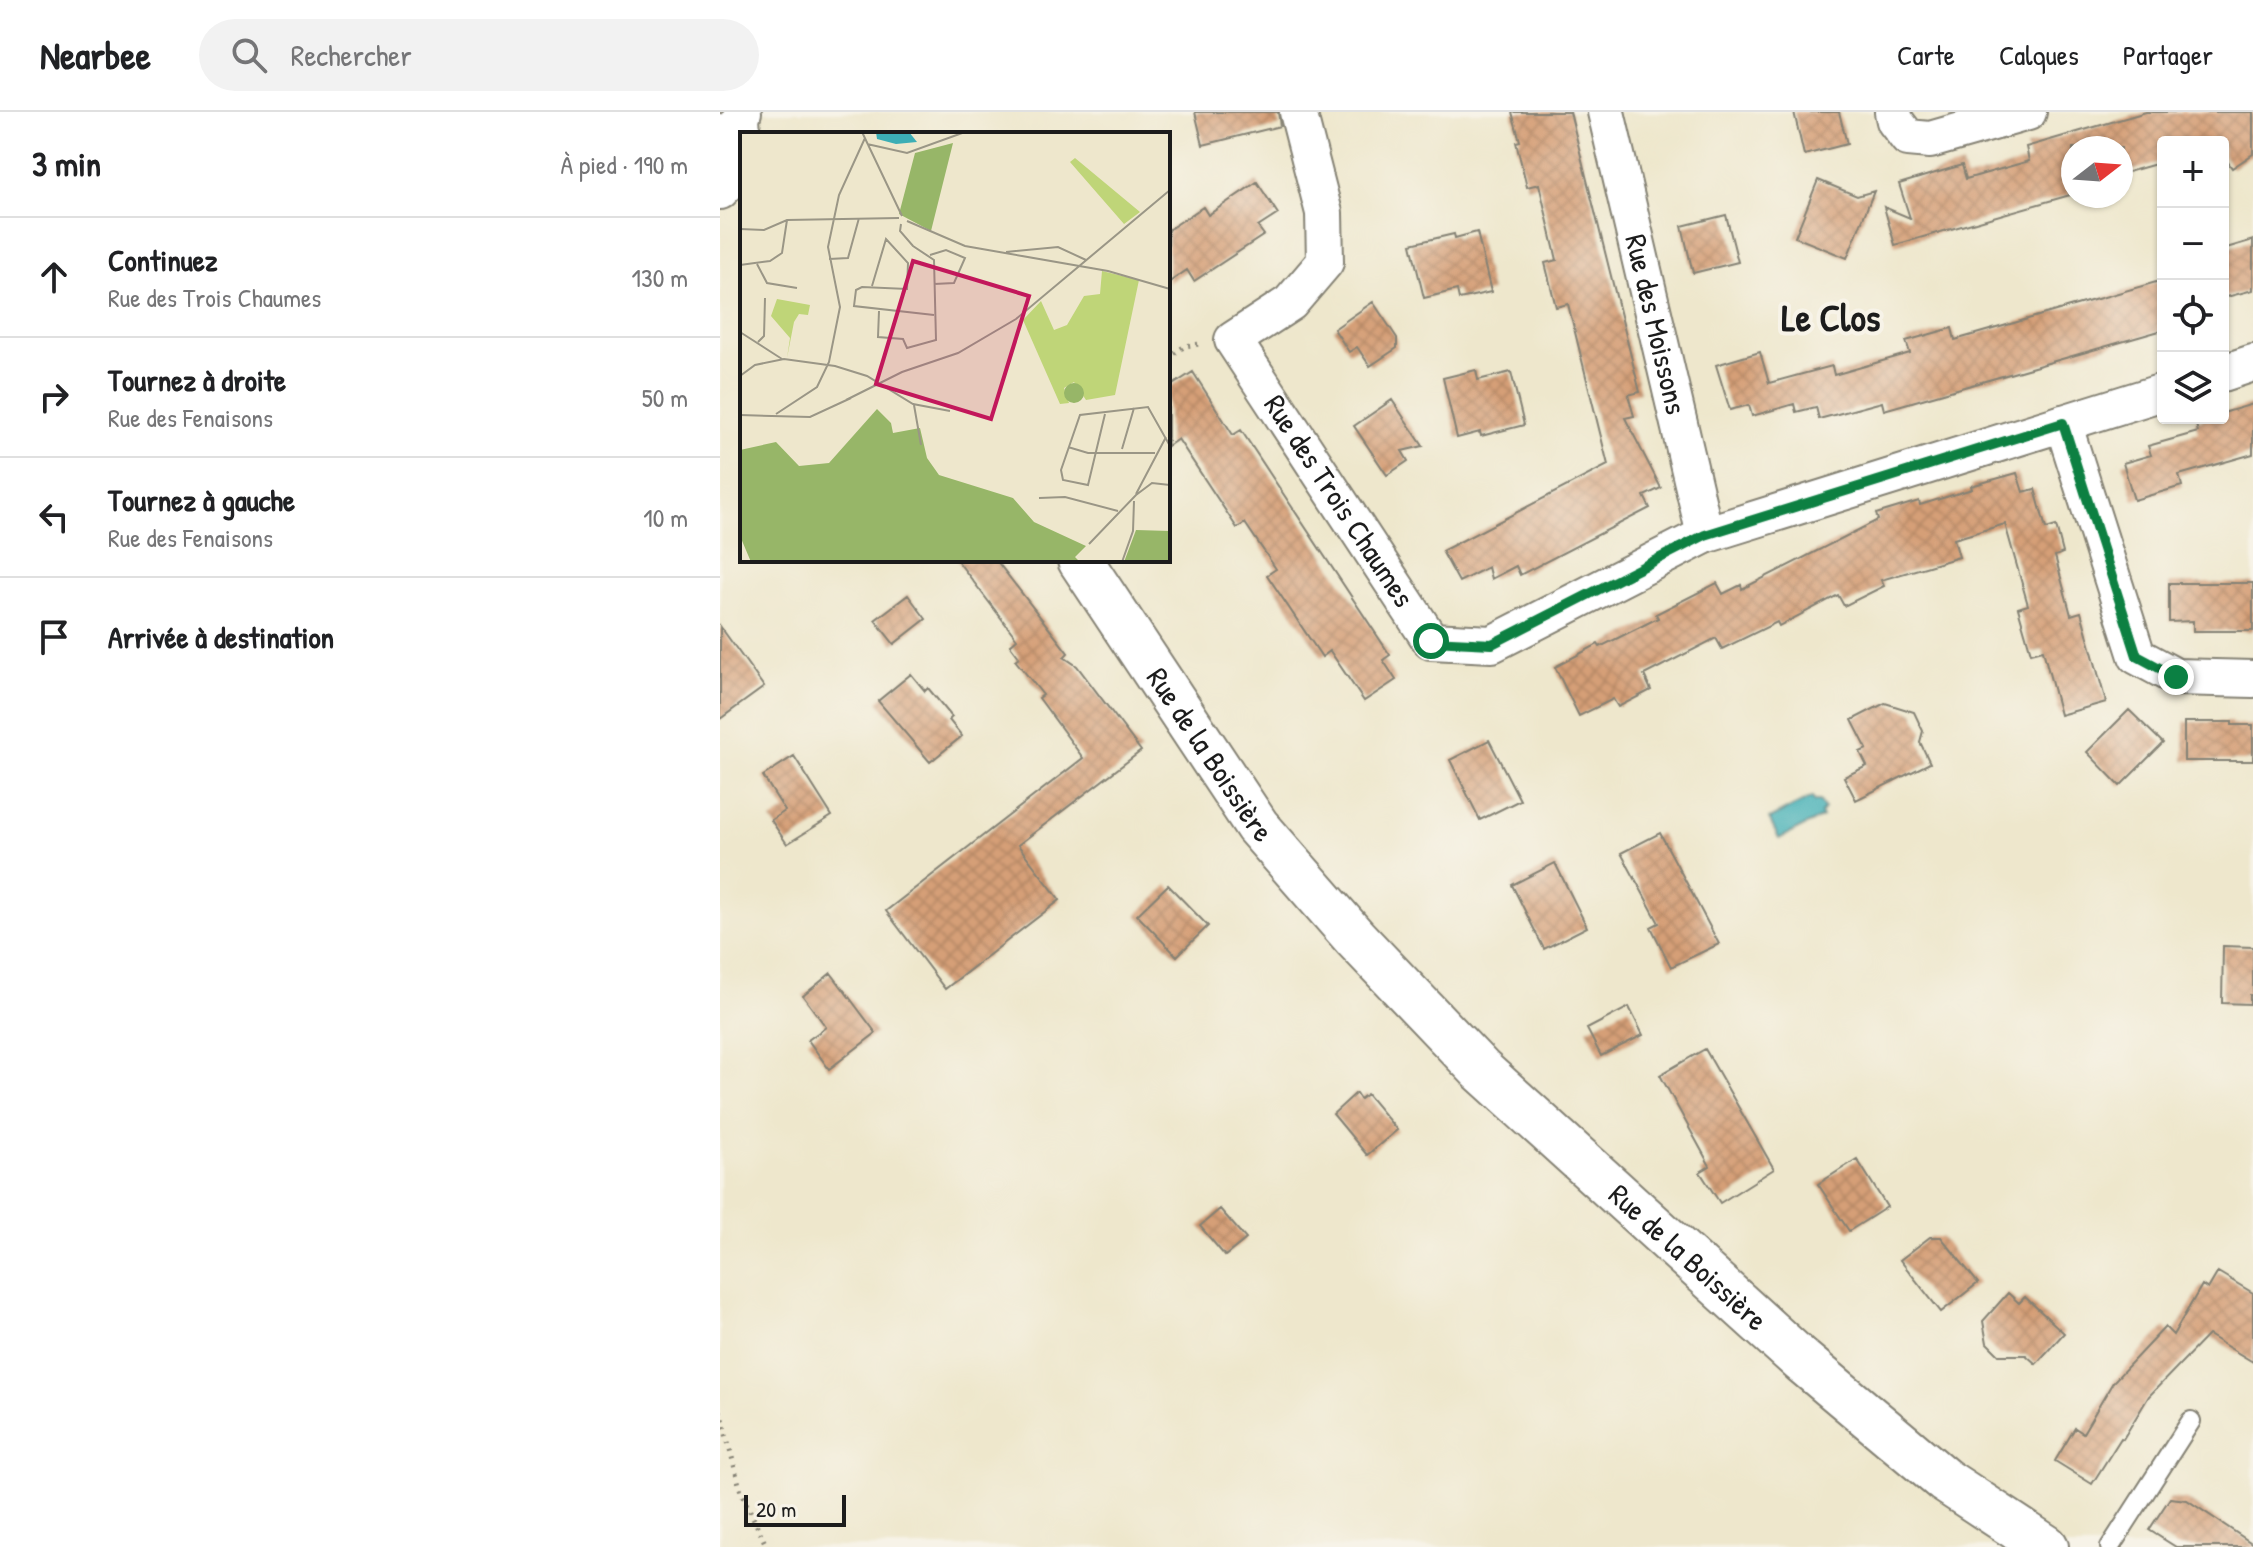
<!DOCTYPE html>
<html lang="fr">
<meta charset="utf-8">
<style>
body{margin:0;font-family:"Patrick Hand",sans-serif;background:#f2f2f2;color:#202124}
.controls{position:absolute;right:24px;top:24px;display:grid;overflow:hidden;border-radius:8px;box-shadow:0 2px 6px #0004}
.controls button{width:72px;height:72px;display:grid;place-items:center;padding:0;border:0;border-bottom:2px solid #e0e0e0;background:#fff;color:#202124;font:40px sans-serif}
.compass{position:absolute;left:1341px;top:24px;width:72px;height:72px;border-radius:50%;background:#fff;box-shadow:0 2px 6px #0004;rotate:73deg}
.scale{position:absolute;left:24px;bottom:20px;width:102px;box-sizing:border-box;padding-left:8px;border:4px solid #1c1c1c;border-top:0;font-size:22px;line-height:28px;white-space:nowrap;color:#1c1c1c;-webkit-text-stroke:6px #f7f3e8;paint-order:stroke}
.stop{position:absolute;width:24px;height:24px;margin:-18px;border:6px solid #0b8043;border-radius:50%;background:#fff}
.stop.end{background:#0b8043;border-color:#fff;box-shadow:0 2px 8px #0008}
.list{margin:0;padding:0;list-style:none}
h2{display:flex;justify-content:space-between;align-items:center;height:104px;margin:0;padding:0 32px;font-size:34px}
h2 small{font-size:26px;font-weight:400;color:#757577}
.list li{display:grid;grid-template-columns:52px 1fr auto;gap:24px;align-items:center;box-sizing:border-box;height:120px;padding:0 32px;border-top:2px solid #e0e0e0}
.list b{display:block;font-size:30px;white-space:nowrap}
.list p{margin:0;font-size:26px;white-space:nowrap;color:#757577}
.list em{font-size:26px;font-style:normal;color:#757577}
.icon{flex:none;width:44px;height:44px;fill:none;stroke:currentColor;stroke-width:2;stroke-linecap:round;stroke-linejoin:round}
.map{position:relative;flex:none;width:1533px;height:1435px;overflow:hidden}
header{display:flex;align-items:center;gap:48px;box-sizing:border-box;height:112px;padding:0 40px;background:#fff;border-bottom:2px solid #e0e0e0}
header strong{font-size:38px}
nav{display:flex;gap:44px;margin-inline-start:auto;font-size:28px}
.search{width:560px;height:72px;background:#f2f2f2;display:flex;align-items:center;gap:20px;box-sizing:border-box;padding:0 28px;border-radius:44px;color:#757577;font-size:30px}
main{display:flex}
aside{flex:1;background:#fff}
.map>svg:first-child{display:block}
.water{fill:#3caeb5;stroke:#2c6568;stroke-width:2}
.building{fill:url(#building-cross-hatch)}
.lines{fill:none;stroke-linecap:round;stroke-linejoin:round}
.service-casing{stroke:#858274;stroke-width:22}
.minor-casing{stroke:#858274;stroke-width:40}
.secondary-casing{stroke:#858274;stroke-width:48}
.path{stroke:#858274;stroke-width:5;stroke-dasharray:2 6;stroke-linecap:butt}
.service{stroke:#fff;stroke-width:18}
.minor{stroke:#fff;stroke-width:36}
.secondary{stroke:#fff;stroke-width:44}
.route{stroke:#0b8043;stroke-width:10}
.labels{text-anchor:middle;stroke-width:8;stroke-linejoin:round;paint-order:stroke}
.street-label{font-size:30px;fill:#1c1c1c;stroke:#f7f3e8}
.district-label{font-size:38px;font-weight:bold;fill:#1c1c1c;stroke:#f7f3e8}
.inset-road{fill:none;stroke:#9a9686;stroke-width:2}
.view{fill:#c2185b;fill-opacity:0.15;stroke:#c2185b;stroke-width:4}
.inset-edge{fill:none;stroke:#1c1c1c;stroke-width:4}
</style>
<header>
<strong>Nearbee</strong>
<div class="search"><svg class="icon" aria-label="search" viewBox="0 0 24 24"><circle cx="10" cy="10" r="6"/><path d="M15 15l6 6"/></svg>Rechercher</div>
<nav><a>Carte</a><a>Calques</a><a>Partager</a></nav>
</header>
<main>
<aside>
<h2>3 min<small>À pied · 190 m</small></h2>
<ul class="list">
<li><svg class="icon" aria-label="ahead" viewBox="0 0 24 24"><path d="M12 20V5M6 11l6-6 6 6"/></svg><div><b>Continuez</b><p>Rue des Trois Chaumes</p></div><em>130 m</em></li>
<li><svg class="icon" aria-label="right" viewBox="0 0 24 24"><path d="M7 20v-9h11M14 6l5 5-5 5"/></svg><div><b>Tournez à droite</b><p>Rue des Fenaisons</p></div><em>50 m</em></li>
<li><svg class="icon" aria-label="left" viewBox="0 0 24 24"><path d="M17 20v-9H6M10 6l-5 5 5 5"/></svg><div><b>Tournez à gauche</b><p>Rue des Fenaisons</p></div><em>10 m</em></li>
<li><svg class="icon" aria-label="arrive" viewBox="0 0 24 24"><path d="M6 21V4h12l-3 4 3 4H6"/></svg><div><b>Arrivée à destination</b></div></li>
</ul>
</aside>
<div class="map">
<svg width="1533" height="1435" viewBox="0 0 1533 1435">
<defs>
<pattern id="building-cross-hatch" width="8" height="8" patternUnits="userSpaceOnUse" patternTransform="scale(2)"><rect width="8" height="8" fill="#d59f77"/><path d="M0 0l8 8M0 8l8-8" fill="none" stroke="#b68866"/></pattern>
</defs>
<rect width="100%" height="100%" fill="#f7f3e8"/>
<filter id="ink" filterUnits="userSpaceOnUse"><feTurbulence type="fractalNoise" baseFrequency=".0125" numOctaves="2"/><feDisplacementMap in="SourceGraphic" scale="16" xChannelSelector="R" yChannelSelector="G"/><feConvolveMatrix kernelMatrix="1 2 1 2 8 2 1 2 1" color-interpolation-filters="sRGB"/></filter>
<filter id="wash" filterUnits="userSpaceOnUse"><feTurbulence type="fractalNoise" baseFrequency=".006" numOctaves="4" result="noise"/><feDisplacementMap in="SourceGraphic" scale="32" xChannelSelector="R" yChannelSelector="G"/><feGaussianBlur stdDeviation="1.8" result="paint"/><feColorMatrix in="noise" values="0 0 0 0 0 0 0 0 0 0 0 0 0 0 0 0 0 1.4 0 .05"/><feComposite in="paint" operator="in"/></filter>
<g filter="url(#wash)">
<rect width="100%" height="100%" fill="#eee7cc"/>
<path class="water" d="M1092,685L1094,689H1100L1104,697L1100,702L1102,705L1059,727L1049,707Z"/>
<g id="blocks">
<path class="building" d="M475,0H558L560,14L483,33Z
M792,0H850L920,280L908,283L914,304L905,306L941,376L924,384L930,396L800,463L796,454L771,467L768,455L739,470L722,439L888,353L848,192L836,195L825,151L837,148L819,72L807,75L796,30L800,29Z
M1074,0H1119L1127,32L1084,43Z
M1426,0H1533V42L1512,56L1503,43V30H1443V50L1401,62V36H1353V75L1348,77L1350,83L1175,133L1164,95L1190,106L1179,72L1242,53L1246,67L1309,49L1306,35Z
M1098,68L1137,84L1154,79L1127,146L1075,125Z
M537,70L558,102L538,115L544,123L474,169L467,158L448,171V118L483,95L488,103Z
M1006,103L1018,150L973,161L962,114Z
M757,120L771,180L739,187L737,178L704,186L691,132L734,122L735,126Z
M1533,128V178L1503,186V137Z
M1443,168V218L1164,298L1162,290L1099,307L1096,295L1076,300L1074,292L1032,304L1029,293L1010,298L996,253L1040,240L1049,271L1112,254L1114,263L1190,241L1186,229L1232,216L1235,228Z
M653,190L677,226V236L650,254L637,235L629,240L614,217Z
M756,258L758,268L791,260L804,313L761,324L760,320L737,326L723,266Z
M473,260L513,323L521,318L670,543L663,548L676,568L644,589L610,539L602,545L547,463L556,457L525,411L517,416L458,327L448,334V276Z
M672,288L703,334L682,339L688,349L667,363L634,314Z
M1533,292V342L1459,363L1462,374L1414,388L1403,351L1431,343L1428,334L1478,320L1475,309L1486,306H1503V301Z
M1297,361L1303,380L1315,377L1326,417L1336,414L1343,441L1335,444L1351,503L1361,500L1386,590L1340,603L1323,538L1311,541L1298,496L1308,493L1285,412L1234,427L1239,445L1161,468L1164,474L1124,494L1118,483L1059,514L1057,510L1002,537L996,526L924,563L931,578L898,595L893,587L859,604L835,555L878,532L880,535L938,506L936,502L997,471L1003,482L1021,473L1022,477L1158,408L1156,402L1199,389L1200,393L1252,377L1251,374Z
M237,448H276L348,541L344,545L357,554L421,639L298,733L340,788L225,877L166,799L363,646L319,586L323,583L295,548L299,545L290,533L297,527Z
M1449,471H1533V519H1473V509L1449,510Z
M188,483L206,507L174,532L155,508Z
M0,514L44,575L0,607Z
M191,562L205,579L208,576L232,605L229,608L242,624L210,650L158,589Z
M1165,591L1194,600L1203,619L1200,630L1210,651L1136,688L1124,665L1147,654L1140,640L1147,637L1132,608Z
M1409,598L1443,631L1400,674L1367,640Z
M1464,610H1512V613H1533V649H1464Z
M769,628L800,688L760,708L730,648Z
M74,644L112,704L67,732L51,708L65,699L43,664Z
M940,721L999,832L951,855L931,815L939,811L901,741Z
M835,751L867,815L824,837L792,773Z
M448,773L488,814L457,844L417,803Z
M1503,834L1533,835V883H1530V892L1502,891Z
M111,861L156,921L109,957L88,928L106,915L83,884Z
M909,895L923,923L881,944L867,917Z
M985,937L1054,1057L1000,1091L980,1060L990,1054L940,963Z
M636,981L640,987L647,982L677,1018L647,1043L613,1002Z
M1137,1047L1167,1095L1129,1119L1098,1072Z
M500,1097L526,1127L505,1144L480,1114Z
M1210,1125H1221L1258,1171L1221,1200L1180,1148Z
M1498,1160L1533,1181V1250L1488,1223L1429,1284L1403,1327L1401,1326L1372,1372L1335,1349L1355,1316L1363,1321L1393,1270L1445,1215L1453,1223L1482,1173L1488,1177Z
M1288,1181L1299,1191L1305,1185L1344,1221L1316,1252L1306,1243H1279L1267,1231L1263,1209Z
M1450,1386L1467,1388L1533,1432V1435H1456L1429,1418Z"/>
</g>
</g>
<g filter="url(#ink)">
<use href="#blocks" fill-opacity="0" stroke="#858274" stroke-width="2"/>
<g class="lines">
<g class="service-casing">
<path id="service" d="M1390,1435L1471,1309"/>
</g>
<g class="minor-casing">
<g id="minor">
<path id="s1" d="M578,0L604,101L605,150L570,191L513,228L711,529L772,532L985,423L1443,280"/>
<path id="s2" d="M886,0L985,423"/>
<path d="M1173,0L1175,9L1188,26L1210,28L1308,0"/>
<path d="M22,22L21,5L23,0"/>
<path d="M0,79L10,69L22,48"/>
<path d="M1503,261L1533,251"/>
<path d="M1343,311L1417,544L1456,565L1533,567"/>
</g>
</g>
<g class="secondary-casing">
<g id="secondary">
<path d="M0,24L22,46"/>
<path id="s3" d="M360,448L537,714L635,826L761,958L1082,1249L1224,1368L1326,1435"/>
</g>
</g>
<path class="path" d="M448,246L465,234L480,232
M0,1299L21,1380L47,1435"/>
<use href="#service" class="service"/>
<use href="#minor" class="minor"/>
<use href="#secondary" class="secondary"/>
</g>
</g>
<g class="lines" filter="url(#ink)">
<path class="route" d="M711,529L772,532L985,423L1343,311L1417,544L1456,565"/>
</g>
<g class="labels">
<g class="street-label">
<text dy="10" stroke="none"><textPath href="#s2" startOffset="218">Rue des Moissons</textPath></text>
<text dy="10" stroke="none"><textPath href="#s1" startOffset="468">Rue des Trois Chaumes</textPath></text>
<text dy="10" stroke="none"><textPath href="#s3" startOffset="234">Rue de la Boissière</textPath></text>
<text dy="10" stroke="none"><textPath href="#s3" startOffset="930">Rue de la Boissière</textPath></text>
</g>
<g class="district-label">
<text x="1111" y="219">Le Clos</text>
</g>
</g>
<g transform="translate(20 20)">
<rect width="430" height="430" fill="#eee7cc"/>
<path d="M335,26L400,80L384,92L330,30ZM362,139L399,148L375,263L346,268L334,250L324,256L329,271L320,272L283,188L301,169L314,198L327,193L344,164L360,162Z" fill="#bfd578"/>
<path d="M213,11L191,99L159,82L175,21ZM324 261a10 10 0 1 1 20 0a10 10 0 1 1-20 0ZM137,277L151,291L153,301L180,296L187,326L199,343L273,366L294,390L346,414L335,425L340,430H11L0,404V318L36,310L59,334L89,331ZM396,398L430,399V430H384Z" fill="#97b668"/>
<path d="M37,167L70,173L68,183L59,182L54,190L47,226L50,206L31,184Z" fill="#bfd578"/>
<path d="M136,0H169L177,10L156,12L137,7Z" fill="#3caeb5"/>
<path class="inset-road" d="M122,0L162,84M127,12L167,21L225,0M167,89L225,114L368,139L430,157M0,97L24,98L47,88L159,86M266,120L318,115L346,128M190,123L206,118L225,126L214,151L194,152M89,127L108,126L119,86M17,132L27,151L57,156M0,133L30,129L42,121L47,88M132,154L146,107L168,131L167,157L122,155L116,158L114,174L194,183M139,179L138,205L163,207L167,216L196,208L194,128L173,114L160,99L161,92M0,200L42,227M18,210L24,204L25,166M0,244L15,233L44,227L95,234L127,244L173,272L210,279M106,268L162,240L218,221L276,187L430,58M174,273L181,313M36,282L77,255L89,230L100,175L88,115L99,63L125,6M365,282L348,353L323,348L321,338L340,283L408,275L430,314M0,283L70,285L111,266M328,315L348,321H415M382,317L394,276M396,362L426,305M299,366L325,365L378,379M349,412L396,363L412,351L430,353M382,430L393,399L394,369"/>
<path class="view" d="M173,129L289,164L251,287L136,252Z"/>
<rect width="430" height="430" class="inset-edge"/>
</g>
</svg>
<div class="controls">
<button>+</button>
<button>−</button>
<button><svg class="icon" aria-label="locate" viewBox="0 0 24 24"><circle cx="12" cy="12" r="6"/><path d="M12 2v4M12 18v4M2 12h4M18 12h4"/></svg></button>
<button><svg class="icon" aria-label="layers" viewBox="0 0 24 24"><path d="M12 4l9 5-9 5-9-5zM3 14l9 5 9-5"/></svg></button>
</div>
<svg class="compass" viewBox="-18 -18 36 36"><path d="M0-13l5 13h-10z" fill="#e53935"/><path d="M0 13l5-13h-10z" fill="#757577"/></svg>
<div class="scale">20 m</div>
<div class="stop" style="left:711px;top:529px"></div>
<div class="stop end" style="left:1456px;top:565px"></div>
</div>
</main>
